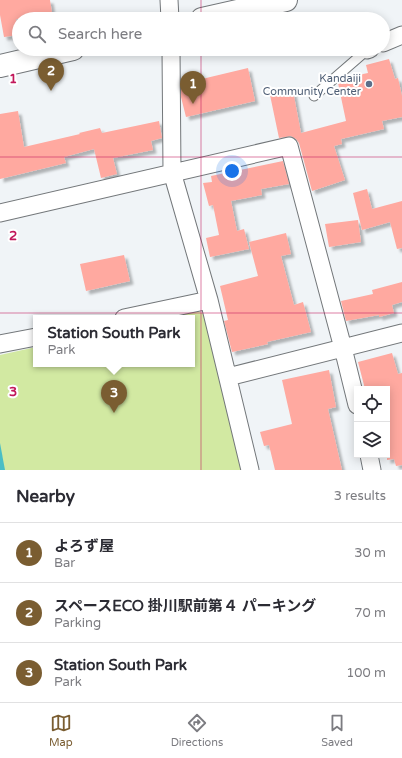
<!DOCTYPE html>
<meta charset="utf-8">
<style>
body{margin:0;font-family:"Varela Round","Noto Sans JP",sans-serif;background:#f2f2f3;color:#2b2b33}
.controls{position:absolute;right:12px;bottom:12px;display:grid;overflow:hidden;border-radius:0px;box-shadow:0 2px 10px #0003}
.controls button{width:36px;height:36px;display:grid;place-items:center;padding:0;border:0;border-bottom:1px solid #e1e1e2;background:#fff;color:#2b2b33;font:20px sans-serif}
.you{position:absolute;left:232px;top:171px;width:14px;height:14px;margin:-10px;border:3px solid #fff;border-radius:50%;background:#1a73e8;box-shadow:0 0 0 6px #1a73e833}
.badge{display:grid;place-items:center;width:26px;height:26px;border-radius:50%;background:#7a5d31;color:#fff;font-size:13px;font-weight:700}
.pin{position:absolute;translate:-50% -33px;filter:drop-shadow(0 1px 2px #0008)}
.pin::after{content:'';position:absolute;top:21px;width:14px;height:12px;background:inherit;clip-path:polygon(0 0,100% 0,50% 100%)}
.popup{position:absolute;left:33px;top:315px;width:162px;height:52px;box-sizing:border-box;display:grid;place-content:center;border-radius:0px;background:#fff;filter:drop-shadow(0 1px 3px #0005);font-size:13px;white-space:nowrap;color:#7c7c81}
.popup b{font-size:15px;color:#2b2b33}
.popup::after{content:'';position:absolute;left:50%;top:100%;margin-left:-8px;border:8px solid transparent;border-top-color:#fff}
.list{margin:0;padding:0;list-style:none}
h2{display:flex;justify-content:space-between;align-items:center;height:52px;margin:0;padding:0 16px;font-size:17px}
h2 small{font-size:13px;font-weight:400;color:#7c7c81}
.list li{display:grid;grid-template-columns:26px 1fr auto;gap:12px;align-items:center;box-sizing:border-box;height:60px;padding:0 16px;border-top:1px solid #e1e1e2}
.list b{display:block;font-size:15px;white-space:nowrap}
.list p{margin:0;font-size:13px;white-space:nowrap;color:#7c7c81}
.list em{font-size:13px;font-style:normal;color:#7c7c81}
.icon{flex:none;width:22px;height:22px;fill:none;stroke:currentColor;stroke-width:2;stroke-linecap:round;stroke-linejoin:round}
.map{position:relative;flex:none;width:402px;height:470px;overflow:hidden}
.search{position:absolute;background:#fff;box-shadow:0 2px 10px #0003;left:12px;right:12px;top:12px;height:44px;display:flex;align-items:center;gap:10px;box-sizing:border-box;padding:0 14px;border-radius:22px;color:#7c7c81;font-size:15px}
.sheet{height:232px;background:#fff}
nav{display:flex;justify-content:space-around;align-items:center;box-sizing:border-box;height:56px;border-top:1px solid #e1e1e2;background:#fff;font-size:11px;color:#7c7c81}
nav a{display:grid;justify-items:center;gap:2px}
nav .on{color:#7a5d31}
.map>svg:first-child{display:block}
.green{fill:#d2e9a2}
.water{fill:#4abec5}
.building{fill:#ffa9a0;filter:url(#shadow)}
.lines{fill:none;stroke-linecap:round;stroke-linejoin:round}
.lane-casing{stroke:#73777a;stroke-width:11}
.street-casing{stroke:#73777a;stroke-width:19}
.secondary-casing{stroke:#73777a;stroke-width:24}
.lane{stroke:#fff;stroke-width:9}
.street{stroke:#fff;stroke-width:17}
.secondary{stroke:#fff;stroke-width:22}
.grid{fill:none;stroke:#c2185b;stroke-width:1;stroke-opacity:0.55}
.service-dot{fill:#5c6f8a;stroke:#fff;stroke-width:1.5}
.labels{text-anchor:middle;stroke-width:4;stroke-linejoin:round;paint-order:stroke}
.service-label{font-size:11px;fill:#4e5e75;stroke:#fff;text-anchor:end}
.grid-label{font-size:13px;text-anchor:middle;font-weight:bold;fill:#c2185b;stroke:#fff;stroke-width:4;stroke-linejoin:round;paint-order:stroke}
</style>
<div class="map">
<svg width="402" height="470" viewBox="0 0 402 470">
<defs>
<filter id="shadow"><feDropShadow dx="3.5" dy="3.5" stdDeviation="1" flood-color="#0004"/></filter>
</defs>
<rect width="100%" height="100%" fill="#f0f4f7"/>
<path class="green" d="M198,311L207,316L241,470H0V355L36,347V364H192V318H165Z"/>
<path class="water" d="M0,443L5,470H0Z"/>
<path class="building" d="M0,0H50L53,19H16L19,35L4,37L0,15Z
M389,59L395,79L398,78L402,96V117L382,121L384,129L341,139L342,144L334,146L345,180L312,191L299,143L296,139L291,136L279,138L270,95L293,91L301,133L346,121L338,83L343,78L368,73L366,65Z
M248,68L255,101L186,117L181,97V84Z
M18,111L24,147L80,134L79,133L100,128L102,133L159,121L162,138L151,141L153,150L113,158L117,174L101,178L94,149L64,157L66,163L0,179V114Z
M283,161L289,184L261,189L262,195L231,201L237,231L244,229L249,249L210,257L206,238L219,235L213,205L209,206L203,183L212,182L211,176Z
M367,189L372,209L402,201V248L397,249L390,222L362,230L353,193Z
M358,220L361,242L329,247L325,224Z
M286,233L291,254L281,256L294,305L303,302L311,332L267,342L268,344L232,352L224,321L228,320L220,286L258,276L249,242Z
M124,255L130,281L86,291L80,264Z
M402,282V302L392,305L394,313L379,317V315L346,321L341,301L373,294L372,290Z
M392,353L398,374L402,373V465L396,466L394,459L387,460V442L390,441L387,427V389H365L358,362Z
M329,370L336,407L328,409L342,470H275L269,445L264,446L260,432L292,424L282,380Z"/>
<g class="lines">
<g class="lane-casing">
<path id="lane" d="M314,96L367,50"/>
</g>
<g class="street-casing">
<path id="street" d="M169,0L170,19
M383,43L402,35
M171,49L172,172L209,300L250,470
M367,50L370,49
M0,213L289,146L343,348L357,405
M124,318L209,300
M0,344L36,337
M228,377L402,333
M369,455L372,470"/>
</g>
<g class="secondary-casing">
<path id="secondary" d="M202,19L286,0
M0,66L73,49"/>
</g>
<use href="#lane" class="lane"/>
<use href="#street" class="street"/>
<use href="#secondary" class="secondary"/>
</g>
<path class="grid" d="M201,0V19M201,49V470M0,157H402M0,313H402"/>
<circle class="service-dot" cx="369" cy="84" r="4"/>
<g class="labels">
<g class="service-label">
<text x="361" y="82">Kandaiji<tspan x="361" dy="13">Community Center</tspan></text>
</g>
</g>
<g class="grid-label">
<text x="13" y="83">1</text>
<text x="13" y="240">2</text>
<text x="13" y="396">3</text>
</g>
</svg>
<div class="controls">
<button><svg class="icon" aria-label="locate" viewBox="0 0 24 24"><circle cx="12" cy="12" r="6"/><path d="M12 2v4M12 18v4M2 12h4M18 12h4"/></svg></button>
<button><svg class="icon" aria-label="layers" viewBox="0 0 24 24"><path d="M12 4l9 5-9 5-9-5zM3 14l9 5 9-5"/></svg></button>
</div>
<div class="you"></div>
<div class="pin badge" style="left:193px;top:104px">1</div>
<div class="pin badge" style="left:51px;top:91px">2</div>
<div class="pin badge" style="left:114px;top:413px">3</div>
<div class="popup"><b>Station South Park</b>Park</div>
<div class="search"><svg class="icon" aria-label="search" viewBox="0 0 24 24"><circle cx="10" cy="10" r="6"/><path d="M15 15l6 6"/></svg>Search here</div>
</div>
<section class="sheet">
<h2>Nearby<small>3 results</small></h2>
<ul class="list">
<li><span class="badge">1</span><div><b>よろず屋</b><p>Bar</p></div><em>30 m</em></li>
<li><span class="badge">2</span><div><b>スペースECO 掛川駅前第４ パーキング</b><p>Parking</p></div><em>70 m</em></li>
<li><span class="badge">3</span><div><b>Station South Park</b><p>Park</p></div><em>100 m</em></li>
</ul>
</section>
<nav>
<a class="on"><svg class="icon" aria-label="map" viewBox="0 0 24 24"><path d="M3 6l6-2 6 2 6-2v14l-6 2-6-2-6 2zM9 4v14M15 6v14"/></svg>Map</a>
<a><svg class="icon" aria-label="directions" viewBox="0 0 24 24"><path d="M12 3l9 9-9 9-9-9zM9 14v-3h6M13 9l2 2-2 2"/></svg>Directions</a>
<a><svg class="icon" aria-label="saved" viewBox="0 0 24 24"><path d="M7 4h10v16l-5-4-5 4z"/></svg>Saved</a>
</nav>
